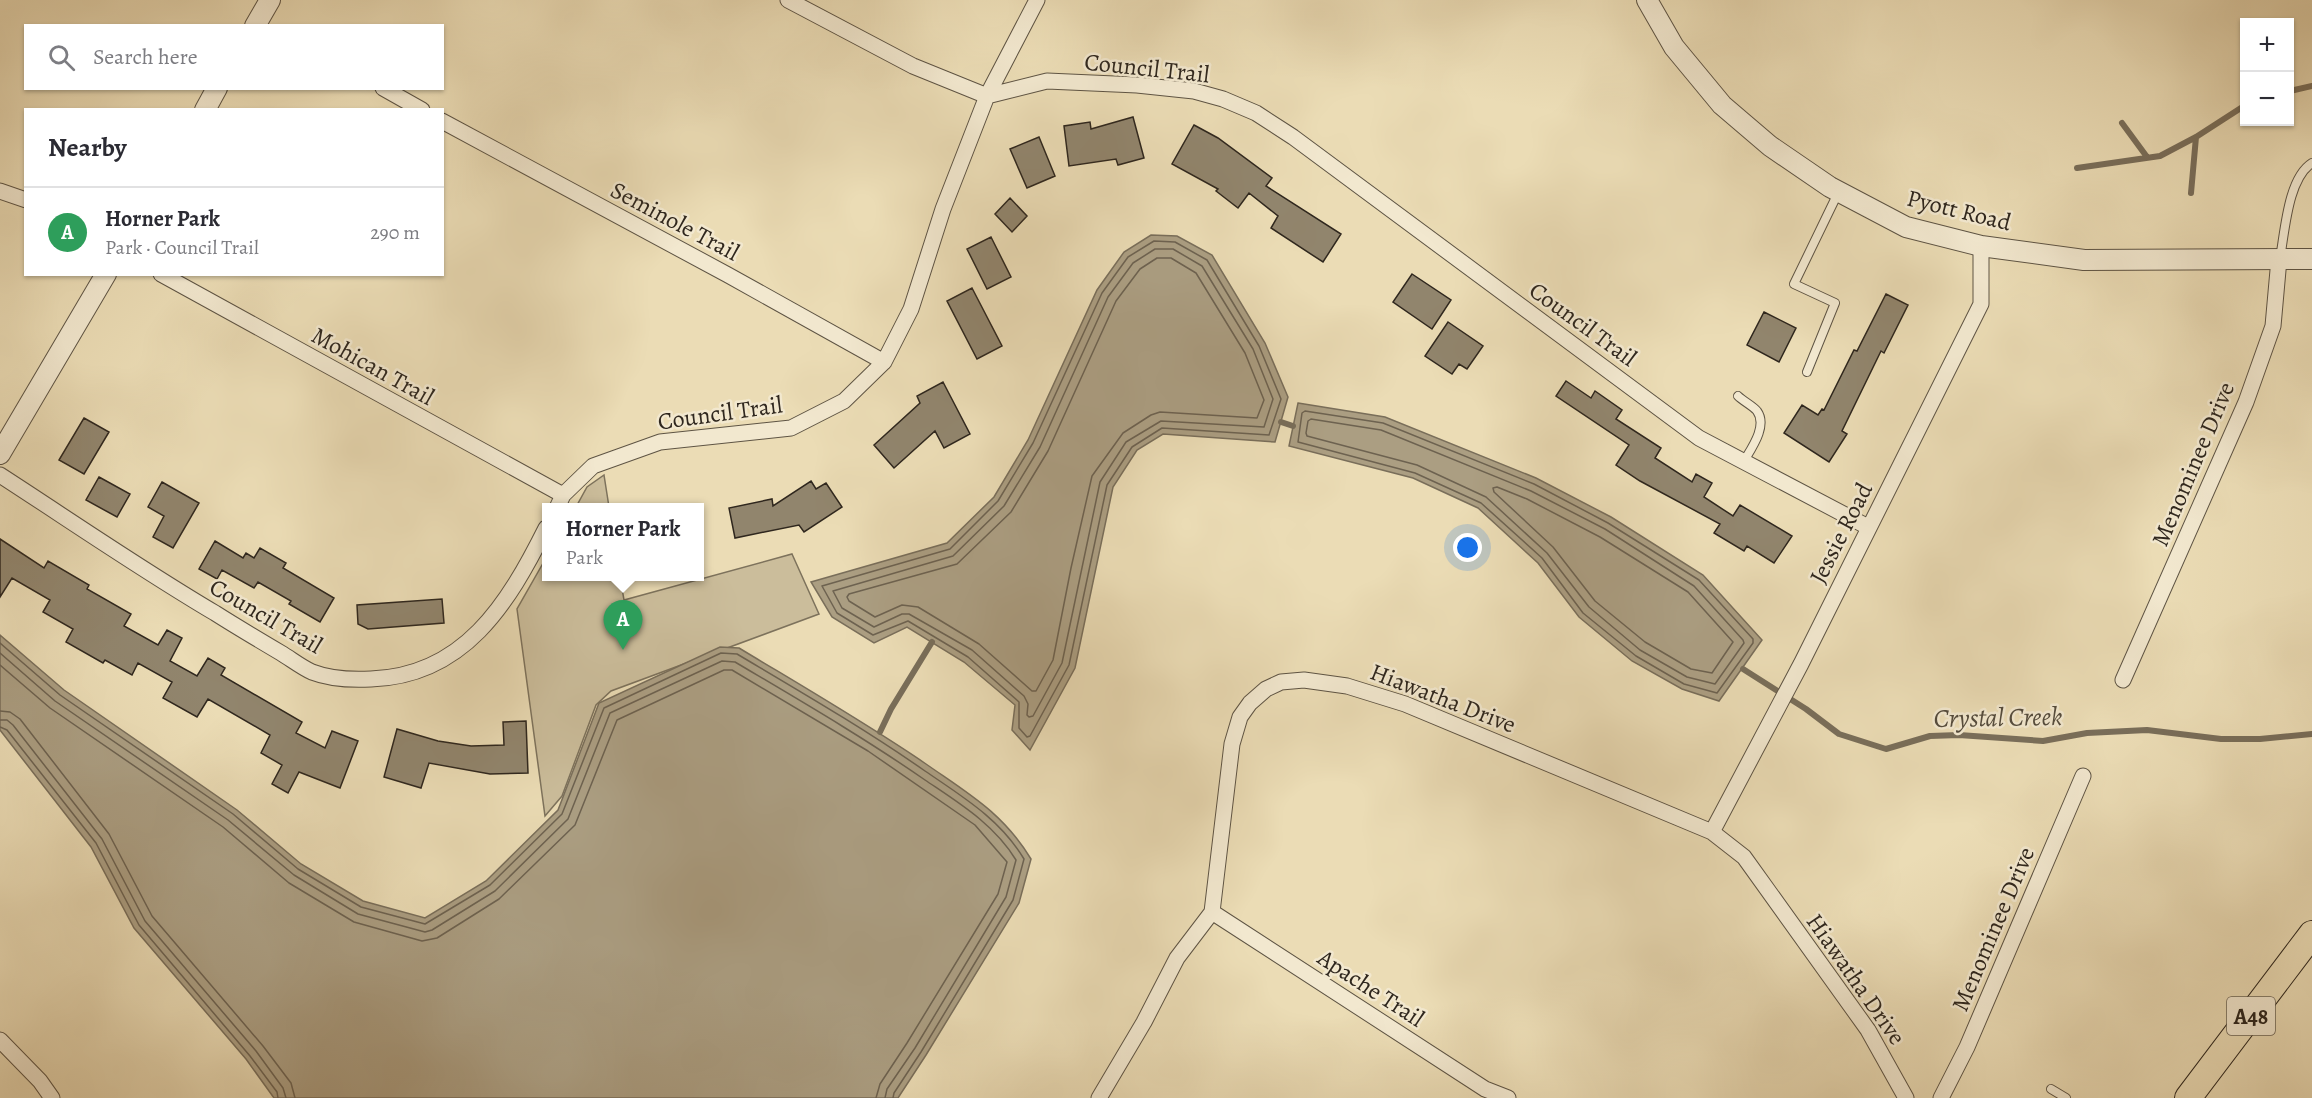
<!DOCTYPE html>
<meta charset="utf-8">
<style>
body{margin:0;font-family:Alegreya,serif;background:#f7f7f7;color:#2b2b33}
.controls{position:absolute;right:18px;top:18px;display:grid;overflow:hidden;border-radius:0px;box-shadow:0 2px 4px #0004}
.controls button{width:54px;height:54px;display:grid;place-items:center;padding:0;border:0;border-bottom:2px solid #e1e1e2;background:#fff;color:#2b2b33;font:30px sans-serif}
.you{position:absolute;left:1468px;top:548px;width:21px;height:21px;margin:-15px;border:4px solid #fff;border-radius:50%;background:#1a73e8;box-shadow:0 0 0 9px #1a73e833}
.badge{display:grid;place-items:center;width:39px;height:39px;border-radius:50%;background:#111827;color:#fff;font-size:20px;font-weight:700}
.pin{position:absolute;translate:-50% -50px;filter:drop-shadow(0 2px 3px #0008)}
.pin::after{content:'';position:absolute;top:32px;width:21px;height:18px;background:inherit;clip-path:polygon(0 0,100% 0,50% 100%)}
.popup{position:absolute;left:542px;top:503px;width:162px;height:78px;box-sizing:border-box;display:grid;place-content:center;border-radius:0px;background:#fff;filter:drop-shadow(0 2px 4px #0005);font-size:20px;white-space:nowrap;color:#7c7c81}
.popup b{font-size:22px;color:#2b2b33}
.popup::after{content:'';position:absolute;left:50%;top:100%;margin-left:-12px;border:12px solid transparent;border-top-color:#fff}
.list{margin:0;padding:0;list-style:none}
h2{display:flex;justify-content:space-between;align-items:center;height:78px;margin:0;padding:0 24px;font-size:26px}
h2 small{font-size:20px;font-weight:400;color:#7c7c81}
.list li{display:grid;grid-template-columns:39px 1fr auto;gap:18px;align-items:center;box-sizing:border-box;height:90px;padding:0 24px;border-top:2px solid #e1e1e2}
.list b{display:block;font-size:22px;white-space:nowrap}
.list p{margin:0;font-size:20px;white-space:nowrap;color:#7c7c81}
.list em{font-size:20px;font-style:normal;color:#7c7c81}
.icon{flex:none;width:33px;height:33px;fill:none;stroke:currentColor;stroke-width:2;stroke-linecap:round;stroke-linejoin:round}
.map{position:relative;flex:none;width:2312px;height:1098px;overflow:hidden}
.search{position:absolute;background:#fff;box-shadow:0 2px 4px #0004;left:24px;top:24px;width:420px;height:66px;display:flex;align-items:center;gap:15px;box-sizing:border-box;padding:0 21px;border-radius:0px;color:#7c7c81;font-size:22px}
.panel{position:absolute;background:#fff;box-shadow:0 2px 4px #0004;left:24px;top:108px;width:420px;height:168px;border-radius:0px}
.map>svg:first-child{display:block}
.green{fill:#cbbd9b;stroke:#7d725c;stroke-width:1.5}
.water{fill:#ab9e82;stroke:#796e5a;stroke-width:1.5}
.lines{fill:none;stroke-linecap:round;stroke-linejoin:round}
.shore{stroke:#6d6250;stroke-width:1.5}
.stream{stroke:#796e5a;stroke-width:6}
.building{fill:#91856d;stroke:#2f271e;stroke-width:1.5}
.service-casing{stroke:#5e5444;stroke-width:10}
.minor-casing{stroke:#5e5444;stroke-width:17}
.tertiary-casing{stroke:#5e5444;stroke-width:22}
.primary-casing{stroke:#2f271e;stroke-width:28}
.service{stroke:#f2e8cf;stroke-width:8}
.minor{stroke:#f2e8cf;stroke-width:15}
.tertiary{stroke:#f2e8cf;stroke-width:20}
.primary{stroke:#ebdcb5;stroke-width:26}
.labels{text-anchor:middle;stroke-width:5;stroke-linejoin:round;paint-order:stroke}
.shield{fill:#f2e8cf;stroke:#6a6153;stroke-width:1.5}
.shield-label{font-size:22px;font-weight:bold;fill:#2f271e}
.street-label{font-size:24px;fill:#2f271e;stroke:#f2e8cf}
.water-label{font-size:26px;font-style:italic;fill:#544b3c;stroke:#f2e8cf}
</style>
<div class="map">
<svg width="2312" height="1098" viewBox="0 0 2312 1098">
<rect width="100%" height="100%" fill="#ebdcb5"/>
<filter id="stains"><feTurbulence type="fractalNoise" baseFrequency=".00333" numOctaves="4"/><feColorMatrix values="0 0 0 0 .2 0 0 0 0 .09 0 0 0 0 .02 0 0 0 .5 -.17"/></filter>
<radialGradient id="worn" r=".72"><stop offset=".6" stop-color="#630" stop-opacity="0"/><stop offset="1" stop-color="#630" stop-opacity=".3"/></radialGradient>
<path class="green" d="M604,475L609,507H576L587,487Z
M792,554L819,614L611,691L596,705L562,796L545,816L517,609L546,558V576L620,577L624,600Z"/>
<path class="water" d="M1151,235L1177,236L1212,255L1265,343L1288,397L1275,442L1163,434L1137,450L1113,487L1075,668L1030,750L1012,730L1015,705L964,662L907,627L874,643L832,617L811,582L947,543L994,497L1028,440L1097,290L1124,252Z
M1298,403L1385,417L1536,478L1611,517L1703,575L1762,640L1719,701L1682,689L1632,661L1579,617L1538,563L1478,508L1413,478L1289,446Z
M0,635L64,690L237,810L301,864L363,901L425,918L486,881L558,810L599,703L720,647L739,648C802,686 866,723 926,764C969,794 1003,813 1031,859L1019,903L926,1055L898,1098H274L246,1059L134,928L91,847L0,730Z"/>
<g class="lines">
<path class="shore" d="M1154,241L1175,242L1207,260L1259,346L1281,399L1269,435L1162,428L1132,447L1107,485L1069,665L1030,736L1027,737L1019,728V702L968,657L908,621L873,635L837,613L822,586L950,549L998,501L1033,443L1102,293L1128,257Z
M1155,249H1173L1202,266L1253,349L1273,399L1264,427L1161,421L1126,442L1100,482L1062,663L1033,716L1029,717L1027,715L1028,704L1024,696L972,650L909,614H902L874,627L842,608L833,591L953,556L1004,506L1040,447L1108,297L1133,263Z
M1157,258H1171L1196,273L1245,353L1264,400L1257,418L1160,412L1151,415L1123,433L1092,476L1071,568L1053,660L1036,691H1032L979,644L918,607L902,605L875,617L849,601L847,597L849,594L957,564L1011,512L1048,451L1116,301L1140,269Z
M1305,411L1383,423L1534,484L1608,523L1699,580L1753,639V643L1717,693L1684,684L1636,656L1583,613L1542,558L1481,503L1415,473L1298,442L1302,413Z
M1311,419L1381,430L1531,491L1605,529L1694,586L1743,640L1744,643L1715,684L1687,677L1640,650L1589,607L1547,553L1486,497L1417,465L1307,436L1306,433L1308,421Z
M1497,487L1527,499L1600,537L1688,592L1733,642L1712,673L1691,669L1645,642L1595,601L1553,547L1494,492L1493,488Z
M0,643L60,695L233,814L298,869L361,907L425,924L490,885L562,814L604,708L721,653L737,654C801,692 865,729 925,771C963,797 1000,819 1024,859L1013,900L921,1052L894,1093L893,1098
M0,653L55,701L228,820L294,875L358,914L425,932L432,930L495,891L568,819L610,713L722,661L735,662C799,700 863,737 925,780C959,803 994,824 1016,860L1006,897L915,1048L887,1089L885,1098
M0,665L50,708L223,827L289,883L354,922L422,941L437,938L499,899L575,825L617,720L724,670H732L868,751L975,825L1007,862L998,894L907,1043L880,1084L876,1098
M0,711L10,712L20,719L109,834L152,916L263,1046L291,1083L295,1098
M0,720H7L13,725L102,839L145,921L256,1051L283,1088L286,1098
M0,727L7,730L96,843L139,925L250,1056L277,1092L278,1098"/>
<path class="stream" d="M2290,91L2312,86
M2122,123L2147,157
M2077,168L2160,156L2196,137L2244,106
M2191,193L2196,137
M1281,422L1293,426
M1743,669L1806,709L1839,734L1886,749L1930,736L1959,735L2043,741L2087,733L2147,730L2221,739H2260L2312,734
M880,732L891,709L932,642"/>
</g>
<path class="building" d="M1133,117L1144,158L1118,165L1116,159L1069,166L1064,126L1090,122L1091,129Z
M1194,125L1218,138L1272,178L1266,186L1341,234L1323,262L1271,228L1278,216L1249,193L1238,208L1216,191L1218,189L1172,164Z
M1039,137L1055,176L1027,188L1010,149Z
M1010,198L1027,216L1012,232L995,214Z
M991,237L1011,277L987,289L967,249Z
M1412,274L1451,300L1432,329L1393,302Z
M972,288L1002,346L977,359L947,301Z
M1886,294L1908,305L1884,353L1881,351L1842,431L1847,434L1829,462L1784,433L1802,405L1818,415L1822,409L1824,410L1854,350L1857,351Z
M1764,312L1796,328L1779,362L1747,345Z
M1448,322L1483,346L1467,369L1459,364L1452,374L1425,356Z
M1566,381L1591,398L1595,391L1622,410L1616,419L1661,448L1655,458L1692,482L1696,474L1712,483L1704,497L1733,516L1740,505L1792,536L1774,563L1747,546L1744,551L1714,533L1720,524L1640,481L1616,465L1629,445L1556,396Z
M943,382L970,434L944,448L935,431L894,468L874,445L920,403L917,396Z
M84,418L109,432L84,474L59,460Z
M99,477L130,494L117,517L86,500Z
M811,481L816,489L826,483L842,507L804,532L799,525L735,538L729,508L772,499L773,506Z
M162,482L199,503L173,548L153,537L164,516L148,507Z
M0,539L44,568L48,561L89,585L87,589L131,614L124,626L158,645L167,630L182,638L170,661L197,676L208,658L225,668L221,675L302,722L296,733L325,748L332,731L358,741L340,788L299,772L288,793L272,784L282,765L261,753L270,735L208,699L197,717L163,698L172,682L138,663L132,675L105,660L103,663L66,642L73,629L43,612L50,600L12,578L0,597Z
M215,541L243,558L246,553L254,558L260,548L286,563L283,568L334,598L320,622L289,604L291,601L258,582L254,588L222,570L217,579L199,569Z
M442,599L444,623L368,629L358,624L357,605Z
M526,721L528,773L490,774L429,763L421,788L384,777L397,729L438,741L471,746L504,745L503,722Z"/>
<g class="lines">
<g class="service-casing">
<path id="service" d="M2280,258C2285,231 2288,178 2312,163
M1807,372L1835,303L1794,284L1838,193
M1738,396C1743,401 1753,406 1757,411C1768,426 1751,449 1744,461
M2051,1089L2066,1098"/>
</g>
<g class="minor-casing">
<path id="minor" d="M788,0L913,66L987,96
M383,88L422,110
M987,96L1047,81L1137,85L1194,91L1223,99L1256,113L1293,137L1699,438L1868,527
M442,121L728,275L884,362
M0,191L26,200
M161,274L563,495
M0,475C71,521 142,570 215,613C237,627 259,640 281,653C291,659 301,667 312,672C330,679 352,680 371,679C464,676 508,604 546,528
M557,508L563,495L593,466L660,442L791,428L844,401L884,362L911,309L943,209L987,96L1037,0
M2123,680L2246,402L2273,326L2279,259
M1712,832L1801,664L1981,304V246
M1212,912L1485,1089L1508,1098
M0,1040L40,1081L52,1098
M1099,1098L1144,1022L1177,958L1212,912L1232,744L1240,717L1250,703L1266,689L1281,682L1304,680L1347,686L1405,704L1712,832L1744,857L1868,1030L1906,1098
M1941,1098L1967,1047L2083,776"/>
</g>
<g class="tertiary-casing">
<path id="tertiary" d="M1647,0L1674,47L1722,105L1770,146L1830,187L1906,227L1981,246L2084,260L2312,259
M255,26L270,0
M205,110L217,88
M0,454L106,274"/>
</g>
<g class="primary-casing">
<path id="primary" d="M2188,1098L2312,934"/>
</g>
<use href="#service" class="service"/>
<use href="#minor" class="minor"/>
<use href="#tertiary" class="tertiary"/>
<use href="#primary" class="primary"/>
</g>
<g class="labels">
<rect class="shield" x="2227" y="997" width="48" height="38" rx="4.5"/>
<g class="shield-label">
<text x="2251" y="1024">A48</text>
</g>
<g class="street-label">
<text transform="translate(1147 68) rotate(6)" y="8">Council Trail</text>
<text transform="translate(1959 210) rotate(14)" y="8">Pyott Road</text>
<text transform="translate(675 221) rotate(28)" y="8">Seminole Trail</text>
<text transform="translate(1583 324) rotate(36)" y="8">Council Trail</text>
<text transform="translate(373 366) rotate(29)" y="8">Mohican Trail</text>
<text transform="translate(720 413) rotate(-8)" y="8">Council Trail</text>
<text transform="translate(2193 464) rotate(-67)" y="8">Menominee Drive</text>
<text transform="translate(1841 533) rotate(-63)" y="8">Jessie Road</text>
<text transform="translate(266 616) rotate(30)" y="8">Council Trail</text>
<text transform="translate(1443 698) rotate(21)" y="8">Hiawatha Drive</text>
<text transform="translate(1993 929) rotate(-67)" y="8">Menominee Drive</text>
<text transform="translate(1856 979) rotate(55)" y="8">Hiawatha Drive</text>
<text transform="translate(1371 988) rotate(33)" y="8">Apache Trail</text>
</g>
<g class="water-label">
<text transform="translate(1998 717) rotate(-1)" y="9">Crystal Creek</text>
</g>
</g>
<rect width="100%" height="100%" filter="url(#stains)"/>
<rect width="100%" height="100%" fill="url(#worn)"/>
</svg>
<div class="controls">
<button>+</button>
<button>−</button>
</div>
<div class="you"></div>
<div class="pin badge" style="left:623px;top:650px;background:#2e9e5b">A</div>
<div class="popup"><b>Horner Park</b>Park</div>
<div class="search"><svg class="icon" aria-label="search" viewBox="0 0 24 24"><circle cx="10" cy="10" r="6"/><path d="M15 15l6 6"/></svg>Search here</div>
<section class="panel">
<h2>Nearby<small></small></h2>
<ul class="list">
<li><span class="badge" style="background:#2e9e5b">A</span><div><b>Horner Park</b><p>Park · Council Trail</p></div><em>290 m</em></li>
</ul>
</section>
</div>
